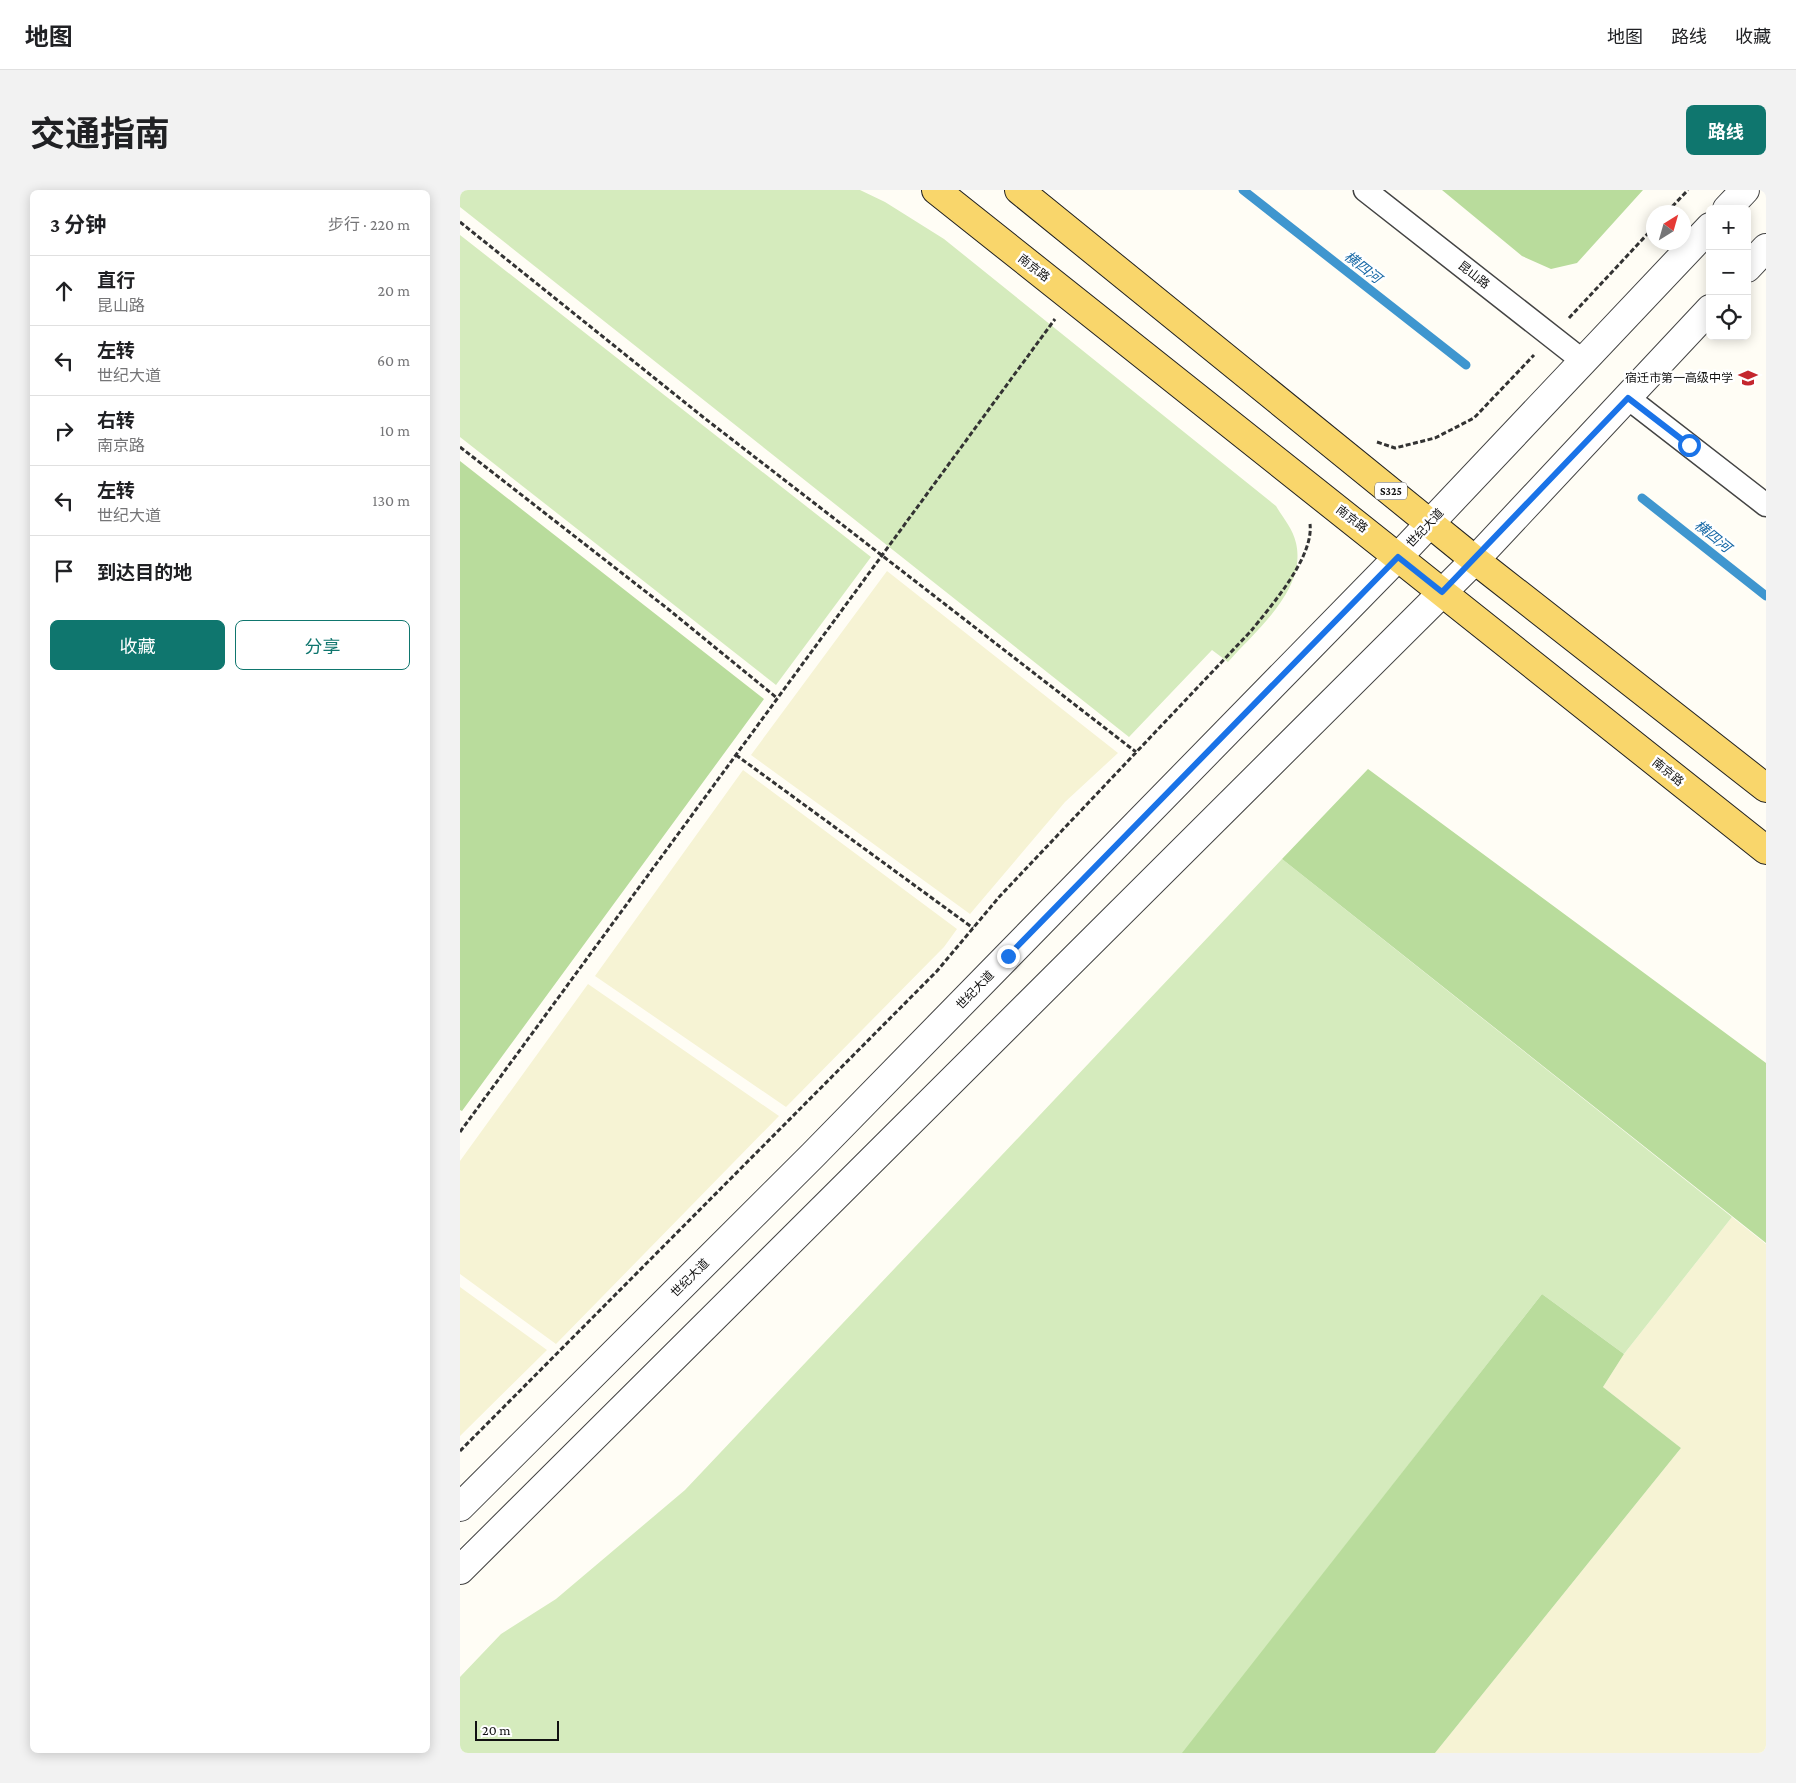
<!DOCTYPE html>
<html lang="zh">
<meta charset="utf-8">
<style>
body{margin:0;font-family:"Crimson Pro","Noto Sans SC",serif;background:#f2f2f2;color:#202124}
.controls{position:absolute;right:15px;top:15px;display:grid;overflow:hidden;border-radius:8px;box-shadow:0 2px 12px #0003}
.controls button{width:45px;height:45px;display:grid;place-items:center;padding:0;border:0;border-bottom:1px solid #e0e0e0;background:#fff;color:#202124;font:25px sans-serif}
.compass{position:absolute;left:1186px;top:15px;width:45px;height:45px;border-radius:50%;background:#fff;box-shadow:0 2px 12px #0003;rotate:37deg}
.scale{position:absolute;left:15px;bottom:12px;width:84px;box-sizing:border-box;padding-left:5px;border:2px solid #111;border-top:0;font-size:14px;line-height:18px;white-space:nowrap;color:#111;-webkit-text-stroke:4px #fff;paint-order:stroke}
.stop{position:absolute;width:15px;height:15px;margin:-11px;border:4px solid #1a73e8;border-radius:50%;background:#fff}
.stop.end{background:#1a73e8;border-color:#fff;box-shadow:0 1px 5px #0008}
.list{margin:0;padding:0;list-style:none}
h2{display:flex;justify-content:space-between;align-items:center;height:65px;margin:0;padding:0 20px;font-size:21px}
h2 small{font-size:16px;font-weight:400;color:#757577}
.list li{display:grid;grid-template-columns:32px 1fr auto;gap:15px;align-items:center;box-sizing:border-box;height:70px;padding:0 20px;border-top:1px solid #e0e0e0}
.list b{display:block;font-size:19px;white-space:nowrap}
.list p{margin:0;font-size:16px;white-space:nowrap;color:#757577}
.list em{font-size:16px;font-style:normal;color:#757577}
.actions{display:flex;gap:10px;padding:15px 20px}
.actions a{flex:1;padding:11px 0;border:1px solid #0f766e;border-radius:8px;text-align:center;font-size:18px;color:#0f766e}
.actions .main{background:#0f766e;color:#fff}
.icon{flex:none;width:28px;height:28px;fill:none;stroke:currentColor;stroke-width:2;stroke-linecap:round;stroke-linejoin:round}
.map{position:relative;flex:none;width:1306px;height:1563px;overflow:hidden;border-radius:8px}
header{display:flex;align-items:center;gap:30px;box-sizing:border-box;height:70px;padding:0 25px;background:#fff;border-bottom:1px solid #e0e0e0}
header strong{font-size:24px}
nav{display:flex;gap:28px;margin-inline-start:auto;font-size:18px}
.intro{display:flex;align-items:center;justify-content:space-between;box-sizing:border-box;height:120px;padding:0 30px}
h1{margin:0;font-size:35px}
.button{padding:12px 22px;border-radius:8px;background:#0f766e;color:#fff;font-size:18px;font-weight:700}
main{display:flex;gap:30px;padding:0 30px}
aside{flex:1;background:#fff;border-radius:8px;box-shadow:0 2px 12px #0003}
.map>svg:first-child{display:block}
.farmland{fill:#f6f3d4}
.green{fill:#d5ebbd}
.forest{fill:#b9dc9c}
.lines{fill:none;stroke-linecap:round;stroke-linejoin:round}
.stream{stroke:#3f96cf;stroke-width:9}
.minor-casing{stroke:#444;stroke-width:25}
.tertiary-casing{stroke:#444;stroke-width:30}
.primary-casing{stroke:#222;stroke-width:30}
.path{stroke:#333;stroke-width:3;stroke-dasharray:5 2.5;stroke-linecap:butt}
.minor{stroke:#fff;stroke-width:22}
.tertiary{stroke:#fff;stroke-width:28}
.primary{stroke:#f9d66b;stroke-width:28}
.route{stroke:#1a73e8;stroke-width:6}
.labels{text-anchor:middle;stroke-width:5;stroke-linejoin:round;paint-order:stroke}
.shield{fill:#fff;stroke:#585858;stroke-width:1}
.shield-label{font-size:11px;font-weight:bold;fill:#111}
.street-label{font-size:12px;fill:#111;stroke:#fff}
.poi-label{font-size:12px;fill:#111;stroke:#fff;text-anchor:end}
.water-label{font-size:14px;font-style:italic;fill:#1768a6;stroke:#fff}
</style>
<header>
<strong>地图</strong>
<nav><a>地图</a><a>路线</a><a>收藏</a></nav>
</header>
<div class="intro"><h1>交通指南</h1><a class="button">路线</a></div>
<main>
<aside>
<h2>3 分钟<small>步行 · 220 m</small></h2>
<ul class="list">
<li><svg class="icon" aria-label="ahead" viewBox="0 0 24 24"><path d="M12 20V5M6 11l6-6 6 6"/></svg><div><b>直行</b><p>昆山路</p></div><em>20 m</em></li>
<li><svg class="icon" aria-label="left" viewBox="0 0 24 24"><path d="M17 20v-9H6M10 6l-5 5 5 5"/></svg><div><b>左转</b><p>世纪大道</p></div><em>60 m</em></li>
<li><svg class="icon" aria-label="right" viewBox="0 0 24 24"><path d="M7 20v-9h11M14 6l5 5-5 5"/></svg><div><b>右转</b><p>南京路</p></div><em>10 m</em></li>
<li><svg class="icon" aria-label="left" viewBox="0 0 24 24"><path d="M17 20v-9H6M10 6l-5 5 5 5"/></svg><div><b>左转</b><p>世纪大道</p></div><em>130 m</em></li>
<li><svg class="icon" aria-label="arrive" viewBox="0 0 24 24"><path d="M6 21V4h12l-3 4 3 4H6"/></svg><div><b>到达目的地</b></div></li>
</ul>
<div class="actions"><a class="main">收藏</a><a>分享</a></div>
</aside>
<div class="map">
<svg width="1306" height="1563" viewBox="0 0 1306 1563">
<rect width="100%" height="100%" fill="#fffdf5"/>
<path class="farmland" d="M427,381L658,563L605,612L510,724L291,565Z
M283,580L497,739L484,757L326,917L135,786Z
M128,794L319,926L96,1154L0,1084V971Z
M1272,1027L1306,1054V1563H975L1221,1258L1143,1197L1164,1164Z
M0,1097L87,1160L0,1246Z"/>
<path class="green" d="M0,0H400L425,12L484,49L816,316C823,328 833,339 836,353C847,400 795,441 768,472L752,460L669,547L0,17Z
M0,45L411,367L316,495L0,247Z
M822,669L1272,1027L1164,1164L1082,1104L723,1563H0V1487L41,1444L96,1409L225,1300Z"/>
<path class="forest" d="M982,0H1183L1117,73L1091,79L1062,66Z
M0,271L304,509L2,921L0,920Z
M908,579L1306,873V1053L822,669Z
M1082,1104L1164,1164L1143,1197L1221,1258L975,1563H722Z"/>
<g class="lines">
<path class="stream" d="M783,0L1006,175
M1182,308L1306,406"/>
<g class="minor-casing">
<path id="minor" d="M905,0L1123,171
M1168,208L1306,315"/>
</g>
<g class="tertiary-casing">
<path id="tertiary" d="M1267,19L1285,0
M1287,78L1306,58
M0,1317L353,965L938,367L1250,37
M0,1380L1015,370L1250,119"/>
</g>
<g class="primary-casing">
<path id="primary" d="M476,0L1306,660
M559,0L1015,370L1306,598"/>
</g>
<path class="path" d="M1207,22L1228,0
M0,32L243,227L676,562
M1109,128L1194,37
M917,252L935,258L975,248L1014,228L1074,165
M0,257L208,419L317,508
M276,565L513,738
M0,942L595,129
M0,1261L477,781L540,706L791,441C811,416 854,367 850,334"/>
<use href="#minor" class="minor"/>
<use href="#tertiary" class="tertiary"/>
<use href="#primary" class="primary"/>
</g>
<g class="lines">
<path class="route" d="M548,766L938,367L982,402L1168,208L1229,255"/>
</g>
<defs>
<g id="school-bare" transform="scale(1.5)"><path d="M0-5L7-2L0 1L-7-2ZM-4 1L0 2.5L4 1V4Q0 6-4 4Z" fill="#c4262e" stroke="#fff" stroke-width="2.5" paint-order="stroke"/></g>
</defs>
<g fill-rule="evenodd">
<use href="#school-bare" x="1288" y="188"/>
</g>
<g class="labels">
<rect class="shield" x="915" y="292.5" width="32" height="17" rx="4"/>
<g class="shield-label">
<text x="931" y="305">S325</text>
</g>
<g class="street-label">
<text transform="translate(574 78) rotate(38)" y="4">南京路</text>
<text transform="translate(1014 85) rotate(38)" y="4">昆山路</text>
<text transform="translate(892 329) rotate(38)" y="4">南京路</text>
<text transform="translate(965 338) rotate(-47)" y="4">世纪大道</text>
<text transform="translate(1208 582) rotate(39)" y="4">南京路</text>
<text transform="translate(515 800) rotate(-46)" y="4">世纪大道</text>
<text transform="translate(230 1088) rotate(-45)" y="4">世纪大道</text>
</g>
<g class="poi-label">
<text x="1273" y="192">宿迁市第一高级中学</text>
</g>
<g class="water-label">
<text transform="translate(903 77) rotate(38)" y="5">横四河</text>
<text transform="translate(1253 346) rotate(39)" y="5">横四河</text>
</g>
</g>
</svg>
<div class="controls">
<button>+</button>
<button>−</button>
<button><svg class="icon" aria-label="locate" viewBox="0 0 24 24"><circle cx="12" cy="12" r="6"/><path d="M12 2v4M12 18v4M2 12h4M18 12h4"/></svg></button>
</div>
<svg class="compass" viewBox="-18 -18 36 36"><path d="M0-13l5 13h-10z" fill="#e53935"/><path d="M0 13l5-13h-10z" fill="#757577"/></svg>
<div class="scale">20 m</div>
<div class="stop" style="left:1229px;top:255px"></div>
<div class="stop end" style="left:548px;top:766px"></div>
</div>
</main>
